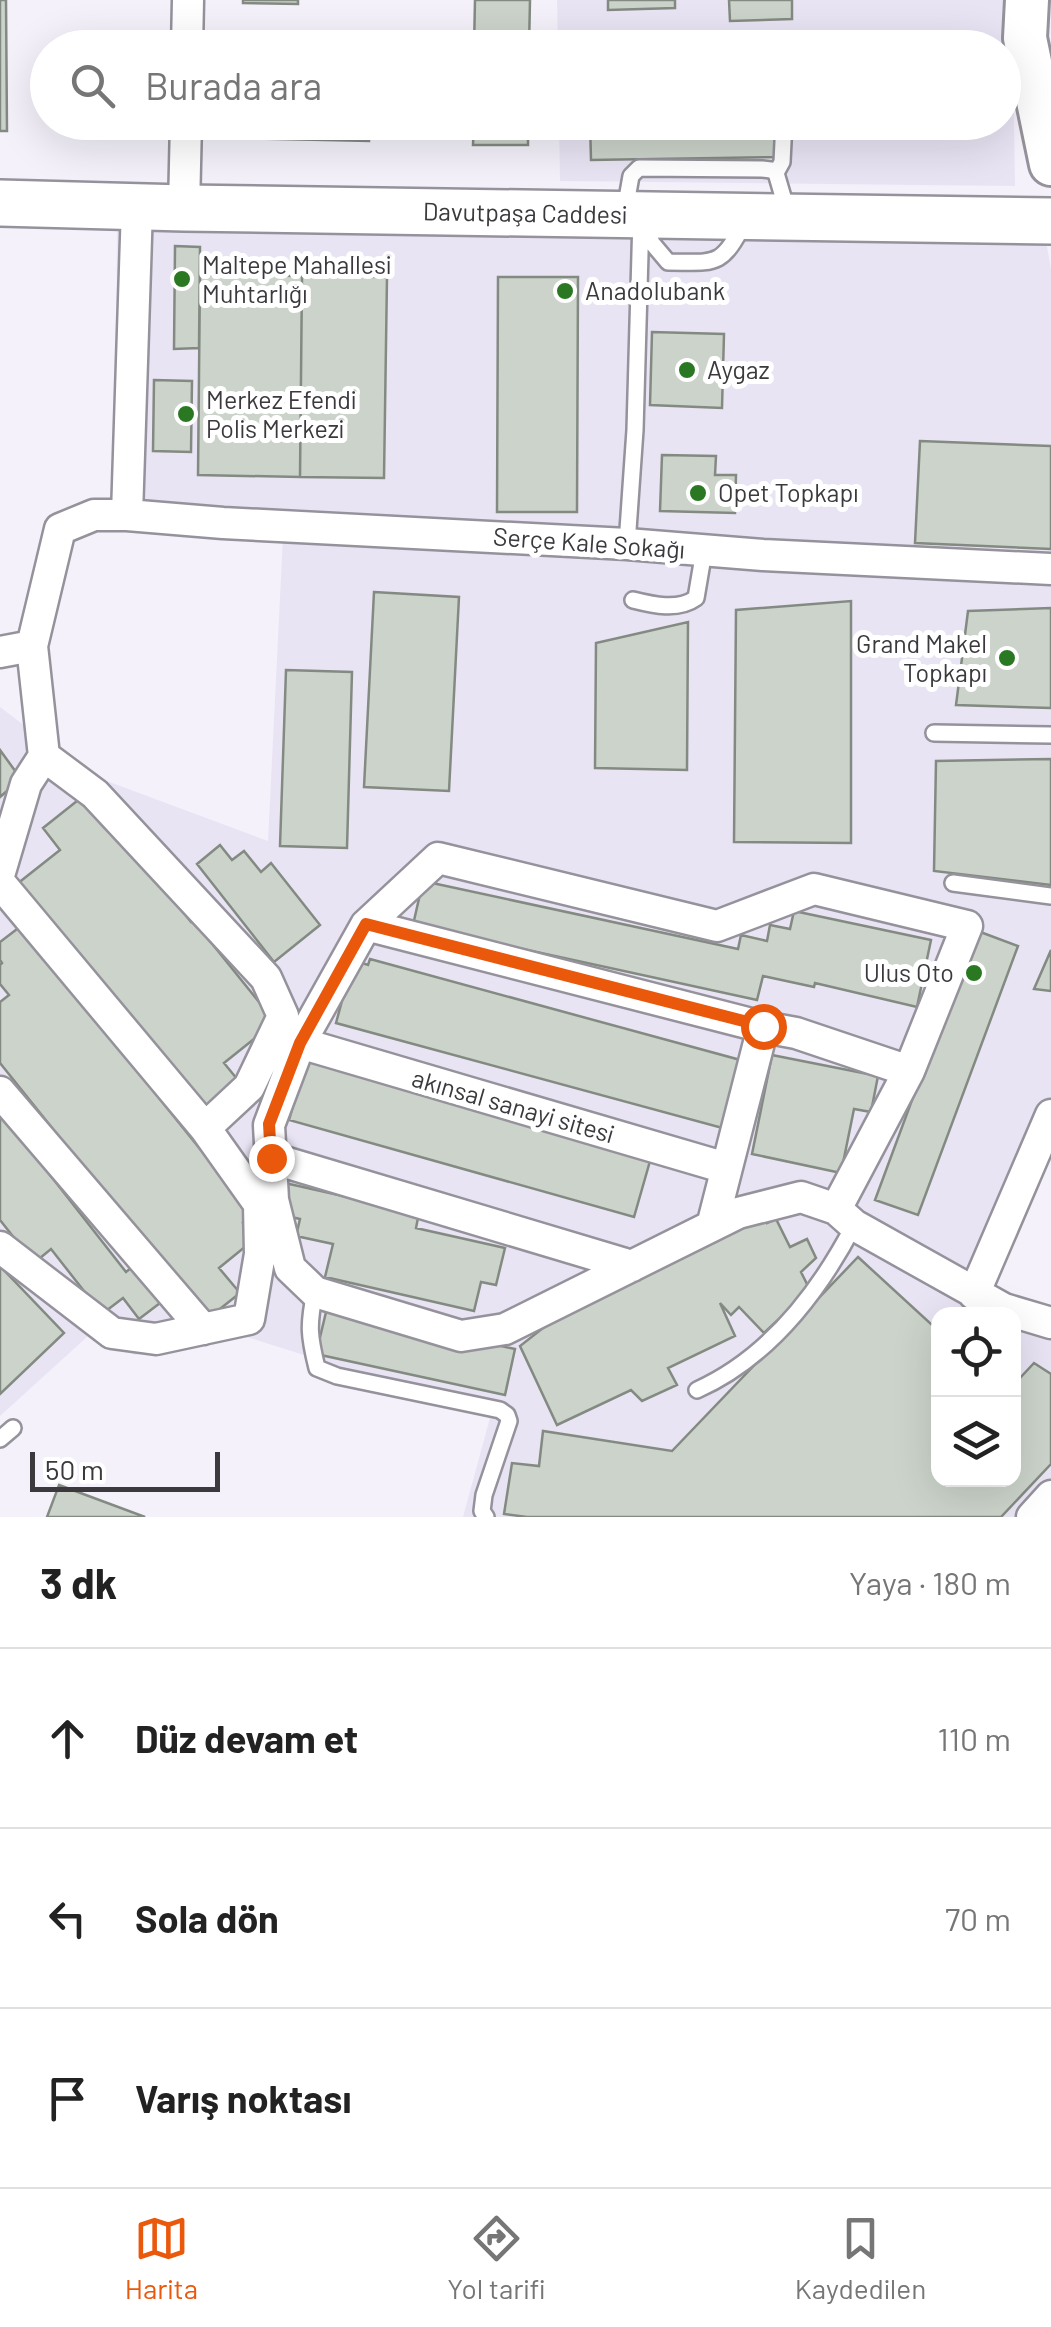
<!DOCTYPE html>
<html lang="tr">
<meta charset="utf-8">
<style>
body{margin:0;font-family:Barlow,sans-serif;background:#f2f2f2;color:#222}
.controls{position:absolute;right:30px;bottom:30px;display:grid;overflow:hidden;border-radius:20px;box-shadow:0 10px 40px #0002}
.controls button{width:90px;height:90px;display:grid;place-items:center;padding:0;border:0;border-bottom:2px solid #e0e0e0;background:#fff;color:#222;font:50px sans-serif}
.scale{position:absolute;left:30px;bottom:25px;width:190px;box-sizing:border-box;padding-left:10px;border:5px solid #3b393d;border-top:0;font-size:28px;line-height:35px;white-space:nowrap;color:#3b393d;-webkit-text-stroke:8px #fff;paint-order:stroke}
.stop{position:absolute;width:30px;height:30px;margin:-22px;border:8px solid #ea580c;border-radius:50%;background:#fff}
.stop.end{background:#ea580c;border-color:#fff;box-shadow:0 2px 10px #0008}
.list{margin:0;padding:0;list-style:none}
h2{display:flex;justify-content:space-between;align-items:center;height:130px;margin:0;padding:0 40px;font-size:42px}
h2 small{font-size:32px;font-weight:400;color:#767676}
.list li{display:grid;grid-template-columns:65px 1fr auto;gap:30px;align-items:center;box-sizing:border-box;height:180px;padding:0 40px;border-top:2px solid #e0e0e0}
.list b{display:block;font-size:38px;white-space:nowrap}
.list em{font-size:32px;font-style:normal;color:#767676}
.icon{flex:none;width:55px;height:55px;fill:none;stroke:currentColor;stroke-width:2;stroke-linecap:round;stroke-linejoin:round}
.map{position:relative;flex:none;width:1051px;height:1517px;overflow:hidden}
.search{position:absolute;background:#fff;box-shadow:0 10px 40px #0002;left:30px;right:30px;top:30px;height:110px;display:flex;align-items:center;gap:25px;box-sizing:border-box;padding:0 35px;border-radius:55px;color:#767676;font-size:38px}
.sheet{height:670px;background:#fff}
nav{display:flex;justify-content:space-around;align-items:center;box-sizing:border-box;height:140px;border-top:2px solid #e0e0e0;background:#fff;font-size:28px;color:#767676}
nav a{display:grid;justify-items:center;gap:5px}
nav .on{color:#ea580c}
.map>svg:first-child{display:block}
.built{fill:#e9e4f4;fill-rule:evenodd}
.building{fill:#cbd3ca;stroke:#838a82;stroke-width:2.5}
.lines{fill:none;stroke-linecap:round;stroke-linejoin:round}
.service-casing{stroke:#95929b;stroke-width:20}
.minor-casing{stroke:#95929b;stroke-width:35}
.secondary-casing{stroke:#95929b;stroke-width:48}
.primary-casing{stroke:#95929b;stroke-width:50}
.service{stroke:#fff;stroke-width:15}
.minor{stroke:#fff;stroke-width:30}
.secondary{stroke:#fff;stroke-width:42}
.primary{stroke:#fff;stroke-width:45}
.route{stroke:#ea580c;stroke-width:12}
.poi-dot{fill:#2a7922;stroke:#fff;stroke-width:4}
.labels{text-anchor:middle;stroke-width:10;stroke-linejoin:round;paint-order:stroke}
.street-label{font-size:25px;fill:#3b393d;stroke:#fff}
.poi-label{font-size:25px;fill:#3b393d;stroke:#fff;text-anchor:start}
</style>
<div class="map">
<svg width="1051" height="1517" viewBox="0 0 1051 1517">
<rect width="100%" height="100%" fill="#f4f1fb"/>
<path class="built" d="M557,0H1012L1015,186L560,181L559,123L1004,122V48L558,47Z
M117,225L1046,241L1051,269V1142L992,1285L1051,1308V1517H463L491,1414L247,1337L135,1355L88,1336L0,1416V707L88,774L268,841L283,536L115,512ZM938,1314H1014V1480H938Z"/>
<path class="building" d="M0,0H6L7,131H0Z
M243,0H298V4L243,3Z
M475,0H530L529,48H474Z
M608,0H675V8L608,10Z
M729,0H792V19L730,21Z
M238,122H369V141L237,138Z
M474,122H528V145H473Z
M590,122H778L779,157L591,160Z
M175,246L200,247L199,348L174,349Z
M200,275L302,276L300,477L198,475Z
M302,276L387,277L384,478L300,477Z
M498,277H578L577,512H497Z
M652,332L724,334L722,408L650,405Z
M154,380L192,381L191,452L153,451Z
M920,441L1051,446V549L915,543Z
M662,455L716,456L715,475H736L735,513L660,511Z
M374,592L459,597L449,791L364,787Z
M851,601V843L734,842L736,610Z
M1051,608V708L956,705L968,611Z
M688,622L687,770L595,768L596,643Z
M286,670L352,672L347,848L280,846Z
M0,750L21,779L0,797Z
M1051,759V885L934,871L936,761Z
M87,793L191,922L193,920L275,1022L224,1063L242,1085L203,1117L17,884L60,850L43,828Z
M220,845L232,860L244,851L261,872L271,863L320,925L274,962L197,864Z
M423,881L738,949L741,935L767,941L770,925L790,929L794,911L931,940L917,1007L815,983L814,987L763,976L757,1000L413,925Z
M21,926L253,1215L243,1223L256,1238L219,1268L240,1293L206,1320L0,1063V1002L9,995L0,984V965L2,963L0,960V942Z
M975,930L1018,946L918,1215L875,1200Z
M1051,950V991L1034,989Z
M370,959L744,1061L726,1129L336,1023L353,960L368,965Z
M772,1055L878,1076L871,1112L854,1109L841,1173L752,1154Z
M307,1057L652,1154L634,1217L289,1120Z
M0,1111L126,1272L136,1264L164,1300L139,1319L123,1298L102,1314L51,1249L34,1263L0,1220Z
M285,1183L419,1213L416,1228L505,1248L496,1285L481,1282L474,1311L325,1277L333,1244L296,1236L300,1219L278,1214Z
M761,1210L767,1223L776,1219L790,1247L807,1239L816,1258L801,1272L810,1290L764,1333L739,1307L731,1315L720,1303L735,1336L668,1368L677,1385L642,1401L631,1390L557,1425L520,1346L557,1317Z
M858,1257L932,1325L938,1318V1480H1014V1374L1019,1379L1034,1363L1051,1374V1464L1001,1517H527L504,1514L512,1463L539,1466L543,1431L672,1451Z
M0,1266L64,1333L0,1394Z
M327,1308L515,1349L505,1395L316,1354Z
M59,1485L145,1517H47Z"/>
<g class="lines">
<g class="service-casing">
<path id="service" d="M783,40V48
M776,173L782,162L784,122
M625,210L631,176L639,168L762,169L771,170L776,173L788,214
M644,223L652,243L668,262C715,262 721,268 744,223
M627,544L635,430L641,218
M633,600C653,605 678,611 696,598L704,551
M934,733L1051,735
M953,883L1051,896
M315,1292C308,1325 309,1336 317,1368L337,1376L500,1410L507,1415L509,1421L484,1495L482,1511L486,1517
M697,1390C768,1358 819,1292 854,1225
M0,1439L13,1428"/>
</g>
<g class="minor-casing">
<path id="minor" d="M187,48L188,0
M184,208L186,122
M127,515L137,207
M0,652L32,646
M44,756L95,794L266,978L283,1016L249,1087L205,1128
M0,872L26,784L44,756L32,646L60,529L94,515H127L223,523L627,544L763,555L1051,569
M0,883L205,1128L259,1204L260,1254L249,1319L156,1339L112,1333L0,1247
M366,925L763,1027
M300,1043L726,1168
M0,1092L203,1329
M271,1158L632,1266
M836,1209L909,1071L967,926L814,889L717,926L438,858L366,925L300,1043L269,1125L273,1200L290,1268L315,1292L461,1336L505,1329L738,1213L801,1197L836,1209L854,1225L1004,1309L1051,1323
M712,1226L763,1027L796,1033L909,1071
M974,1294L1051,1115
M1032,1517L1051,1496"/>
</g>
<g class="secondary-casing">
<path id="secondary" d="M1027,0L1025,38L1051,164"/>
</g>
<g class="primary-casing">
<path id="primary" d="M0,203L184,208L1051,221"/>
</g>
<use href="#service" class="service"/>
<use href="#minor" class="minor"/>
<use href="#secondary" class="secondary"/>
<use href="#primary" class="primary"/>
</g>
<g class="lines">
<path class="route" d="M271,1158L269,1124L300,1043L366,924L763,1026"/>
</g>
<g class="poi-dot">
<circle cx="182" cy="279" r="10"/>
<circle cx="565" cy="291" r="10"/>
<circle cx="687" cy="370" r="10"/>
<circle cx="186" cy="414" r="10"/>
<circle cx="698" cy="493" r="10"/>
<circle cx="1007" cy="658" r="10"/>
<circle cx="974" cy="973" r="10"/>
</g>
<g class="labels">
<g class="street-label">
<text transform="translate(525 213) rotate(1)" y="9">Davutpaşa Caddesi</text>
<text transform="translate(589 543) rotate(4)" y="9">Serçe Kale Sokağı</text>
<text transform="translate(513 1106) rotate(16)" y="9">akınsal sanayi sitesi</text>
</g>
<g class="poi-label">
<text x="202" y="274">Maltepe Mahallesi<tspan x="202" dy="29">Muhtarlığı</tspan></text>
<text x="585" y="300">Anadolubank</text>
<text x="707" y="379">Aygaz</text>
<text x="206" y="409">Merkez Efendi<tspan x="206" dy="29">Polis Merkezi</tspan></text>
<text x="718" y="502">Opet Topkapı</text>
<text x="987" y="653" text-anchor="end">Grand Makel<tspan x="987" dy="29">Topkapı</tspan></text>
<text x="954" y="982" text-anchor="end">Ulus Oto</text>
</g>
</g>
</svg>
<div class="controls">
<button><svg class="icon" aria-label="locate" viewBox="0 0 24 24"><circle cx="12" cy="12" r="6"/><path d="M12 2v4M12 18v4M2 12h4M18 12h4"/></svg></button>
<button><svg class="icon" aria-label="layers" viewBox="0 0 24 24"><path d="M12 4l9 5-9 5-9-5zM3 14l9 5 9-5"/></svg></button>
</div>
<div class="scale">50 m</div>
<div class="stop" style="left:763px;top:1026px"></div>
<div class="stop end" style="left:271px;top:1158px"></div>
<div class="search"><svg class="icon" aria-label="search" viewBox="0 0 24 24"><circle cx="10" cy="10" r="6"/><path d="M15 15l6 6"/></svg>Burada ara</div>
</div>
<section class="sheet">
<h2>3 dk<small>Yaya · 180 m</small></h2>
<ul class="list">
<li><svg class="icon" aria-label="ahead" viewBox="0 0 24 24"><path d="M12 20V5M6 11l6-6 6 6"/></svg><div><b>Düz devam et</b></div><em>110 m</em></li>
<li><svg class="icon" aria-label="left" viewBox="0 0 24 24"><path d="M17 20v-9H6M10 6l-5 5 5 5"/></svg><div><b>Sola dön</b></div><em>70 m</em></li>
<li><svg class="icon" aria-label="arrive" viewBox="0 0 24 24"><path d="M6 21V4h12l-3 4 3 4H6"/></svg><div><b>Varış noktası</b></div></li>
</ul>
</section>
<nav>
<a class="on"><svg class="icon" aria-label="map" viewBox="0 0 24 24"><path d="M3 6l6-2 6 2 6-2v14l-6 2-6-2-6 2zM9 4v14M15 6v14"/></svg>Harita</a>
<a><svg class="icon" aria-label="directions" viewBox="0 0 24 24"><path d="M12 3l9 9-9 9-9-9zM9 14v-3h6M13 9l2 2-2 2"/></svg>Yol tarifi</a>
<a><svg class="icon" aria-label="saved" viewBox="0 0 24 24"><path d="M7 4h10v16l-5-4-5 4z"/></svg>Kaydedilen</a>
</nav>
